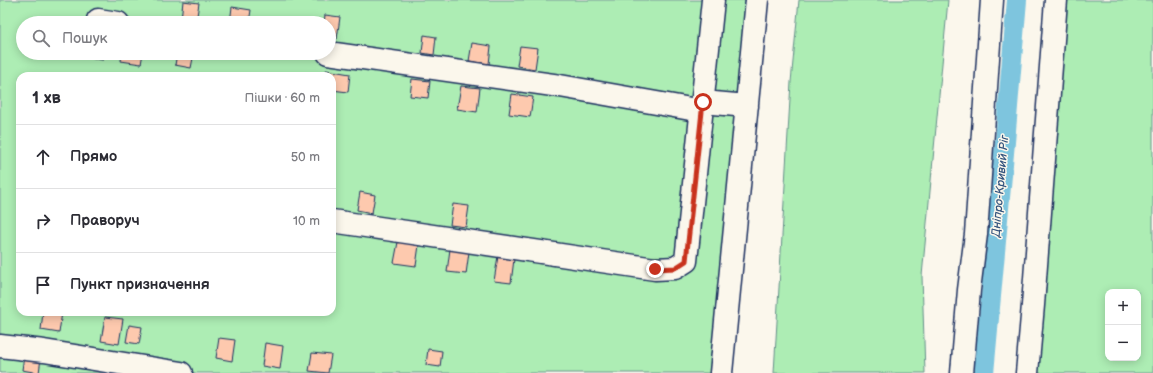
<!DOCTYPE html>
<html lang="uk">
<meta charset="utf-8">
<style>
body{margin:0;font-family:"Balsamiq Sans",sans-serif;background:#f7f7f7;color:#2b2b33}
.controls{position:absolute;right:12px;bottom:12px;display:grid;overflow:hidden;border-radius:8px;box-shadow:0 2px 10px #0003}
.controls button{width:36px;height:36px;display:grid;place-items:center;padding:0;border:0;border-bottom:1px solid #e1e1e2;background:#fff;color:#2b2b33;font:20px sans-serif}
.stop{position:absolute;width:12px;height:12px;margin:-9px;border:3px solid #c8321e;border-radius:50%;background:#fff}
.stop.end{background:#c8321e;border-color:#fff;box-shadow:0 1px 4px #0008}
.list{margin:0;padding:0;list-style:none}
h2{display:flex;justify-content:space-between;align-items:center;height:52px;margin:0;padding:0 16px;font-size:17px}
h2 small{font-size:13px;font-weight:400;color:#7c7c81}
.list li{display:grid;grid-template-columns:26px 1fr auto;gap:12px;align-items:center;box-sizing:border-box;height:64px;padding:0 16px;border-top:1px solid #e1e1e2}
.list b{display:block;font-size:15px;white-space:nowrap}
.list em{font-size:13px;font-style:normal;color:#7c7c81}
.icon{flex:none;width:22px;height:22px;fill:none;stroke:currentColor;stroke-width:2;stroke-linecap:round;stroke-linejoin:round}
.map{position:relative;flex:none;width:1153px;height:373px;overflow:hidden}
.search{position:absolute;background:#fff;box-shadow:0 2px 10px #0003;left:16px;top:16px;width:320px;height:44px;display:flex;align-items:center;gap:10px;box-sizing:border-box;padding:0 14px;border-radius:22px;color:#7c7c81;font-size:15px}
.panel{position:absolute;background:#fff;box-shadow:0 2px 10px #0003;left:16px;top:72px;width:320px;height:244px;border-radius:12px}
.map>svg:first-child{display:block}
.green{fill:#adedb4;stroke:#648e89;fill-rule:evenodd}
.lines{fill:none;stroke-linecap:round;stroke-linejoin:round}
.canal{stroke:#7ec5de;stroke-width:20}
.building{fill:#fdc9ae;stroke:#1b2f5e}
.minor-casing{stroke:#1b2f5e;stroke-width:25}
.minor{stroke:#fbf7ec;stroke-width:22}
.route{stroke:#c8321e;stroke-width:5}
.labels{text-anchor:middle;stroke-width:3;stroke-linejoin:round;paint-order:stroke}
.water-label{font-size:12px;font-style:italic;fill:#34547e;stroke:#fbf7ec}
</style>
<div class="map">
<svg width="1153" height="373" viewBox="0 0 1153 373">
<rect width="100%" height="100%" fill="#fbf7ec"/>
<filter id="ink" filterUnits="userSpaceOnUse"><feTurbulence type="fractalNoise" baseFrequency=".025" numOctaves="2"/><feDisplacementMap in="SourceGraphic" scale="8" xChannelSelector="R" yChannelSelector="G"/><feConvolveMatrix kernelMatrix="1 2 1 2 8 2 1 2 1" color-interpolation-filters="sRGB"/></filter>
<g filter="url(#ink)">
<path class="green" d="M0,0H757L721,373H0ZM23,23H329V53H23ZM20,76H332V312H20Z
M799,0H948L922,276L925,373H774L791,82Z
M1056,0H1153V373H1027ZM1108,292H1138V358H1108Z"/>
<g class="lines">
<path class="canal" d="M984,373L1005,142L1017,0"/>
</g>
<path class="building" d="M183,1L199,3L196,22L181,20Z
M232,7L251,10L249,23H230Z
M325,15L340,17L337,39L329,37V23H324Z
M424,35L436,37L434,55L422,53Z
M472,43L491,46L489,64L469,61Z
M520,46L538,48L535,69L517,66Z
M80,53H104L103,60L80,57Z
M122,53H143L141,64L121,61Z
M177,53H194L191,68L175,65Z
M326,70L350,74L348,92L332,90V76H325Z
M412,79L430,81L428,98L410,96Z
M461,86L480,88L477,112L457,109Z
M512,94L533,97L530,117L509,114Z
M360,192L375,195L372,213L357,210Z
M453,204L469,206L466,227L450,225Z
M398,242L419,245L416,266L394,263Z
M450,249L469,252L466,274L447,272Z
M498,256L514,259L511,283L494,281Z
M43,312H62L59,333L41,330Z
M105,317L123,319L119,344L101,341Z
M129,325L142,327L139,344L126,342Z
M219,338L235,340L232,361L216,358Z
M265,343L283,346L280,369L262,366Z
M428,349L442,351L440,367L426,365Z
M312,353L331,355L328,373L309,371Z
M24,356L41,358L39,373L22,370Z"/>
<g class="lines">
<g class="minor-casing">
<path id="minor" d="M98,20L118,23
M328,53L560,86L702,111
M703,102L747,106
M332,221L655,269L675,268L686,261L713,0
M0,346L44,351L181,373
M721,373L757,0
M962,373L969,290L976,234L992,0
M1027,373L1033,305L1056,0"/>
</g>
<use href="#minor" class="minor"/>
</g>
</g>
<g class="lines" filter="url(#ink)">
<path class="route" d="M655,269L675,268L686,261L703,102"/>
</g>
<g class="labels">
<g class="water-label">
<text transform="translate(1000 186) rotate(-85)" y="4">Дніпро-Кривий Ріг</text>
</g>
</g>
</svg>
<div class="controls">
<button>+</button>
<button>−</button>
</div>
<div class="stop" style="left:703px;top:102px"></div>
<div class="stop end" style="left:655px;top:269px"></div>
<div class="search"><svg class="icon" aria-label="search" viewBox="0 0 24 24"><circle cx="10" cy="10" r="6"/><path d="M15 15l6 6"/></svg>Пошук</div>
<section class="panel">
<h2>1 хв<small>Пішки · 60 m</small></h2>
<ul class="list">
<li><svg class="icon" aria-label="ahead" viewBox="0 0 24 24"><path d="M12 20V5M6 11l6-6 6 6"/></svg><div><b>Прямо</b></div><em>50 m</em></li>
<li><svg class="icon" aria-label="right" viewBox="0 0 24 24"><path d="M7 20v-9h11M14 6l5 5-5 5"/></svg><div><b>Праворуч</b></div><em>10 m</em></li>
<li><svg class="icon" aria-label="arrive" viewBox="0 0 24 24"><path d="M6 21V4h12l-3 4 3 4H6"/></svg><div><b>Пункт призначення</b></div></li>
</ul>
</section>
</div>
